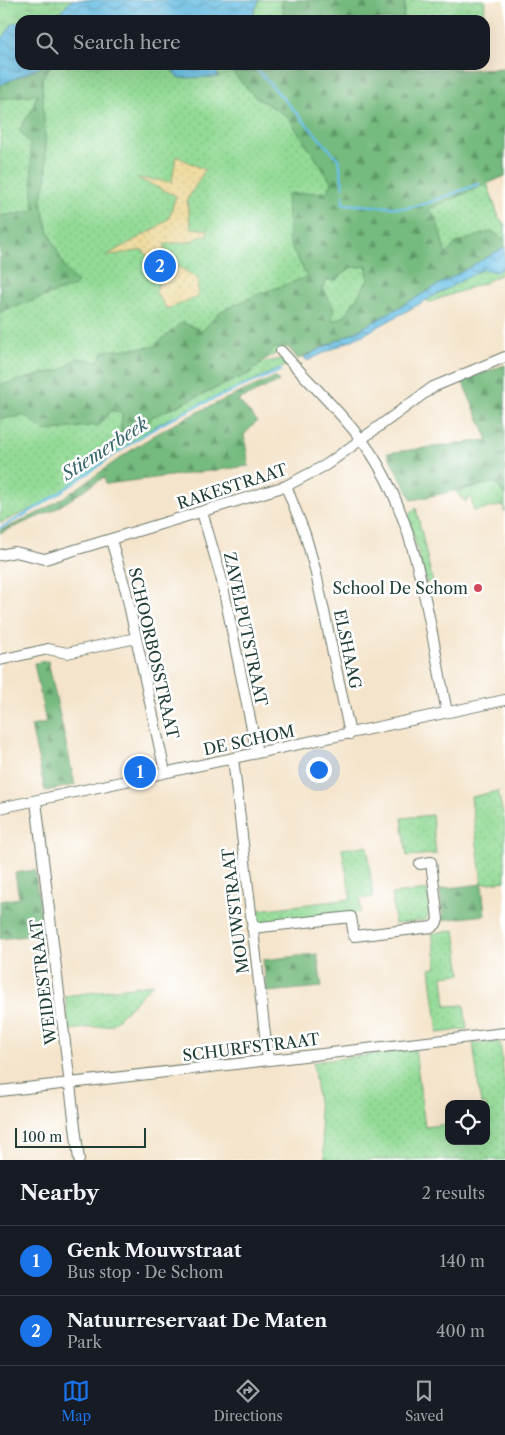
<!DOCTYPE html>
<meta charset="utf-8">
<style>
body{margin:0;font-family:"Libre Caslon Text",serif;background:#242831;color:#f1f3f6}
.controls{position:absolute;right:15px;bottom:15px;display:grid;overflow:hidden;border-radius:10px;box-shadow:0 5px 20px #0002}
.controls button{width:45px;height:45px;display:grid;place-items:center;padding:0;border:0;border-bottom:1px solid #363941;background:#171b24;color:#f1f3f6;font:25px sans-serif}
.scale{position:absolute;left:15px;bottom:12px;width:131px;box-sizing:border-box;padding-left:5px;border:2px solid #1f3d34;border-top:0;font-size:14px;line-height:18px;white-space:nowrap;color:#1f3d34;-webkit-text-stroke:4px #fff;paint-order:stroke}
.you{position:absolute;left:318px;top:769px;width:18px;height:18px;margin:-12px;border:4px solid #fff;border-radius:50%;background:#1a73e8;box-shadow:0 0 0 8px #1a73e833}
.badge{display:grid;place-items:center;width:32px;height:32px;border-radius:50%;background:#1a73e8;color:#fff;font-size:16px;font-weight:700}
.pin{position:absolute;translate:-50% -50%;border:2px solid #fff;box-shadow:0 1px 5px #0006}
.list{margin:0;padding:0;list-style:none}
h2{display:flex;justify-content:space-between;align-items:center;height:65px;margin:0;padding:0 20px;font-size:21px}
h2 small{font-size:16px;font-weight:400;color:#9ea1a6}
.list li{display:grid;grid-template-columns:32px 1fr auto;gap:15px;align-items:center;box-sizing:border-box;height:70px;padding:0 20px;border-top:1px solid #363941}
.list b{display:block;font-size:19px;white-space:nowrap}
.list p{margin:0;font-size:16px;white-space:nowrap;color:#9ea1a6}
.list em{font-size:16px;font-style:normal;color:#9ea1a6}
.icon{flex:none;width:28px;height:28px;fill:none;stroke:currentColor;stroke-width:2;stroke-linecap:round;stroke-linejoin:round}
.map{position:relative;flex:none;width:505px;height:1160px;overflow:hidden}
.search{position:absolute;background:#171b24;box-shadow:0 5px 20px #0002;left:15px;right:15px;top:15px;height:55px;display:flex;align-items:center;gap:12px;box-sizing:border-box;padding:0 18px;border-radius:15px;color:#9ea1a6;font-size:19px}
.sheet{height:205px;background:#171b24}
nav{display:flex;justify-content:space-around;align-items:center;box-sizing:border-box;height:70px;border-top:1px solid #363941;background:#171b24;font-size:14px;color:#9ea1a6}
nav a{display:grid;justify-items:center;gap:2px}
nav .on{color:#1a73e8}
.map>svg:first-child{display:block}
.green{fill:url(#green-dots);stroke:#588c64}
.forest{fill:url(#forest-firs);stroke:#4a7c59;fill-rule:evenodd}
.wetland{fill:url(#wetland-marsh);stroke:#588c64}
.sand{fill:url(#sand-dots);stroke:#868c69}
.water{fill:url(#water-waves);stroke:#447e8c}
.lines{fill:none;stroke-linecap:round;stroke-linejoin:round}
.stream{stroke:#68bfe5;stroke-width:2.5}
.street-casing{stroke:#6a7769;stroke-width:12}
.street{stroke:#fff;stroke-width:10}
.poi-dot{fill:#d1495b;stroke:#fff;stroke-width:2}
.labels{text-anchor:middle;stroke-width:5;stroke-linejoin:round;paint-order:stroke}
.street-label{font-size:16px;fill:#1f3d34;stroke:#fff}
.poi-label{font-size:16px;fill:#1f3d34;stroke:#fff;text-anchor:end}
.water-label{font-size:18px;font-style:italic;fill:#356469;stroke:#fff}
</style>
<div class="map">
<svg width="505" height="1160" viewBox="0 0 505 1160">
<defs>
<pattern id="green-dots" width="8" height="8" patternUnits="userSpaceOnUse" patternTransform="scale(1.25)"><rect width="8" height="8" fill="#92da95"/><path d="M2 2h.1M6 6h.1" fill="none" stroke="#7dbc81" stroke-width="1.8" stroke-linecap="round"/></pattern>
<pattern id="forest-firs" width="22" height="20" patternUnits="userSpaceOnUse" patternTransform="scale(1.25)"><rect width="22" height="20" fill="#75ba7e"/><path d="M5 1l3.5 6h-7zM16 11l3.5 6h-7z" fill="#5f9868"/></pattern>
<pattern id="wetland-marsh" width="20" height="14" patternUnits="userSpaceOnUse" patternTransform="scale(1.25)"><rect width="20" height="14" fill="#92da95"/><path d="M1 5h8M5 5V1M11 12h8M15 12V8" fill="none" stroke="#7dbc81"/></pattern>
<pattern id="sand-dots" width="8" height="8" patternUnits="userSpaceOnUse" patternTransform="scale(1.25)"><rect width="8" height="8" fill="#eeda9e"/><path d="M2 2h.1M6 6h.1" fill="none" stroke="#ccbc89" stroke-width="1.8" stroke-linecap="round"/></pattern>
<pattern id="water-waves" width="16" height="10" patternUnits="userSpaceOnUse" patternTransform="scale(1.25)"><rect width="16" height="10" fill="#68bfe5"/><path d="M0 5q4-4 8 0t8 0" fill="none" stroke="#559cba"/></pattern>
</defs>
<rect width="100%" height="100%" fill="#fff"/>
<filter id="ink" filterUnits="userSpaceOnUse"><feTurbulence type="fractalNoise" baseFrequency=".02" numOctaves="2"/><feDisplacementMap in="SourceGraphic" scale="10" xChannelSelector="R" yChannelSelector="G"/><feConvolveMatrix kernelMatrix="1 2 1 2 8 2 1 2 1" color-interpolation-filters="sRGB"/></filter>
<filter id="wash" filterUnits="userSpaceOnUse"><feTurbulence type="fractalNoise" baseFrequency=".0096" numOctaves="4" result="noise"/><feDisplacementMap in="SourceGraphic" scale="20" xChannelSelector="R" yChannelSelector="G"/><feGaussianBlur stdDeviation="1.12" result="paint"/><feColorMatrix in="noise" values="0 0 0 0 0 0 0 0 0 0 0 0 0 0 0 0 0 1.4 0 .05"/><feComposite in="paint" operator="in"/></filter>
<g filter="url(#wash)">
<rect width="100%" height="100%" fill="#f4e4cb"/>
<path class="green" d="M0,0H380L374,20H20V65H361L483,171L499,218L505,225V240L492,231L446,256L313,216L324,287L327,280H336L350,268L367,266L368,280L345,316L262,361L111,410L122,414L120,441L148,423L152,417L250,373L261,363L282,359L287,365L158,424L41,505L0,523Z
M405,0H485L484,20H403Z
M399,65H459L458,70L399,67Z
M505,267V272L484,283L430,302L426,300L483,269L496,272Z
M495,482L505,495V512L503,505L474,511L471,496L465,502L456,492Z
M416,508L433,583L426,582L409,519L410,512Z
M498,791L505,823V881L482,884L471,797Z
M432,815L436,854L407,856L402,818Z
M367,846L373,897L360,899L361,912L262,924L256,917L258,910L351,899L342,849Z
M427,890L430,913L425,920L395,924L392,894Z
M455,930L461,974L443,976L446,1006L464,1005L467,1029L438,1033L430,969L437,967L432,933Z
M153,984L112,1025L69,1030L65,996Z
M500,1042L505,1088V1160H325L313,1062L415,1049L425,1127L449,1124V1141L452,1142L486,1141V1104H481L473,1043Z"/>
<path class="forest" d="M281,0H405L403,20H289L283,13Z
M45,65H51L42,79L47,175L41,203L49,233L66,270L77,281L75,286L0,312V216L34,211L30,144L19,130L33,108L37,94L0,99V85Z
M263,65H399V67L458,70L505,68V176L429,209L437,220L446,255L456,243L492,231L505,240V247L359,330L298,359L286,345L274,349L250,373L152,417L148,423L120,441L122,414L112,410L99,425L45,431L26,416L0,419V385L63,369L77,358L98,361L104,351L153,347L182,322L202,331L221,311L259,294L307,277L289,242L287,194L327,192L332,183L288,117L254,96L233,73L263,71ZM367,266L368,280L345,316L332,321L334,309L323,288L327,280H336L350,268Z
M505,365V495L495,482L412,500L387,453L488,440L462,381Z
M275,377L279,381L238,400L257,421L244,435L249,466L106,484L104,477L54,510L0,533V530C48,514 97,473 139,445C181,417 229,398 275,377Z
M48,661L75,785L45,791L31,726L46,723L34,663Z
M35,870L43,934L0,939V901L19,898L15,873Z
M482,884L485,915L443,920L440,889Z
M317,954L322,987L267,992L263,960Z"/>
<path class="wetland" d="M0,0H72L51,20H20V22L13,23L0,42Z
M259,0H281L283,13L289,20H251Z
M218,65H263V70L233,72L217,77Z"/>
<path class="sand" d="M176,156L205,170L187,200L191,228L208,230L207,234L188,242L165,244L164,257L198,279V297L167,309L156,292L162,274L143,250L105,256L153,230L169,218L176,196L137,178L172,182Z"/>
<path class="water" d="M72,0H259L251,20H51Z
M20,22V65H45L0,85V42L13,23Z
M167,65H218L217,77L179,78Z
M505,247V267L496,272L483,269L365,334L307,361L304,357L359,330Z"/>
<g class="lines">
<path class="stream" d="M253,65L339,160L343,187
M343,195V204L405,208L428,203L479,184
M0,528C51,503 93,468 140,437C183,409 234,391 281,370"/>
</g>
</g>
<g filter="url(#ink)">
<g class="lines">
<g class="street-casing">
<path id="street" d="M281,351C307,380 336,407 360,438C417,509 429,625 447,712
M286,486L305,534L315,569L350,734
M202,512L221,577L257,753
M111,540L126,591L165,772
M0,555L15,552L45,559L286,486L326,465L433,387L505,357
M0,660L48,649L67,653L136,638
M233,758L268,1060
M36,801L79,1160
M0,808L505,700
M252,928L351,917L354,936L432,927L436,924L438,919L431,862L420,864
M0,1091L505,1033"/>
</g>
<use href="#street" class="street"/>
</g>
</g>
<circle class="poi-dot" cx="478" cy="588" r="5"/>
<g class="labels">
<g class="street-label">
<text transform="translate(232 486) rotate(-18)" y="6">RAKESTRAAT</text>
<text transform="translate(246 629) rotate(78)" y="6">ZAVELPUTSTRAAT</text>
<text transform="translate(348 649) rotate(78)" y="6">ELSHAAG</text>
<text transform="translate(154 653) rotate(77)" y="6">SCHOORBOSSTRAAT</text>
<text transform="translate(249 740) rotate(-12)" y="6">DE SCHOM</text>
<text transform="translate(235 911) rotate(-97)" y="6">MOUWSTRAAT</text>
<text transform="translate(43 982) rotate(-97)" y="6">WEIDESTRAAT</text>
<text transform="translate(251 1047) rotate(-7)" y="6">SCHURFSTRAAT</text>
</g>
<g class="poi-label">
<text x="468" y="594">School De Schom</text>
</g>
<g class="water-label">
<text transform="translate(105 449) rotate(-33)" y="6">Stiemerbeek</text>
</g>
</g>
</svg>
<div class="controls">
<button><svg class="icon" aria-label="locate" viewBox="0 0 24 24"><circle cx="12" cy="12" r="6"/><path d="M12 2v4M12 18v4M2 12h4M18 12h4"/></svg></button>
</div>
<div class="scale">100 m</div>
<div class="you"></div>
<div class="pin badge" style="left:140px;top:772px">1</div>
<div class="pin badge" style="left:160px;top:266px">2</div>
<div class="search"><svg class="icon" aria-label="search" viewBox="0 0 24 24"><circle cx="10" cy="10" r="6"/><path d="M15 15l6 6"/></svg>Search here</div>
</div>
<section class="sheet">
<h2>Nearby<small>2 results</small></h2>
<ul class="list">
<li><span class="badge">1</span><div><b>Genk Mouwstraat</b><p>Bus stop · De Schom</p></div><em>140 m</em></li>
<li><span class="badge">2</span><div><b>Natuurreservaat De Maten</b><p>Park</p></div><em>400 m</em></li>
</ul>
</section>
<nav>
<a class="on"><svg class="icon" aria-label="map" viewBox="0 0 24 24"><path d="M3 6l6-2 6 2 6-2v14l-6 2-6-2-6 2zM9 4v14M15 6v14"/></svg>Map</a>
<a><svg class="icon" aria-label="directions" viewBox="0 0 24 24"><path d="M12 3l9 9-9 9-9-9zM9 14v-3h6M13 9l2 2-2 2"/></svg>Directions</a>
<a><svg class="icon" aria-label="saved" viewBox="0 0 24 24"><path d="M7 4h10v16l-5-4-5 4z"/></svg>Saved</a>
</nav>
